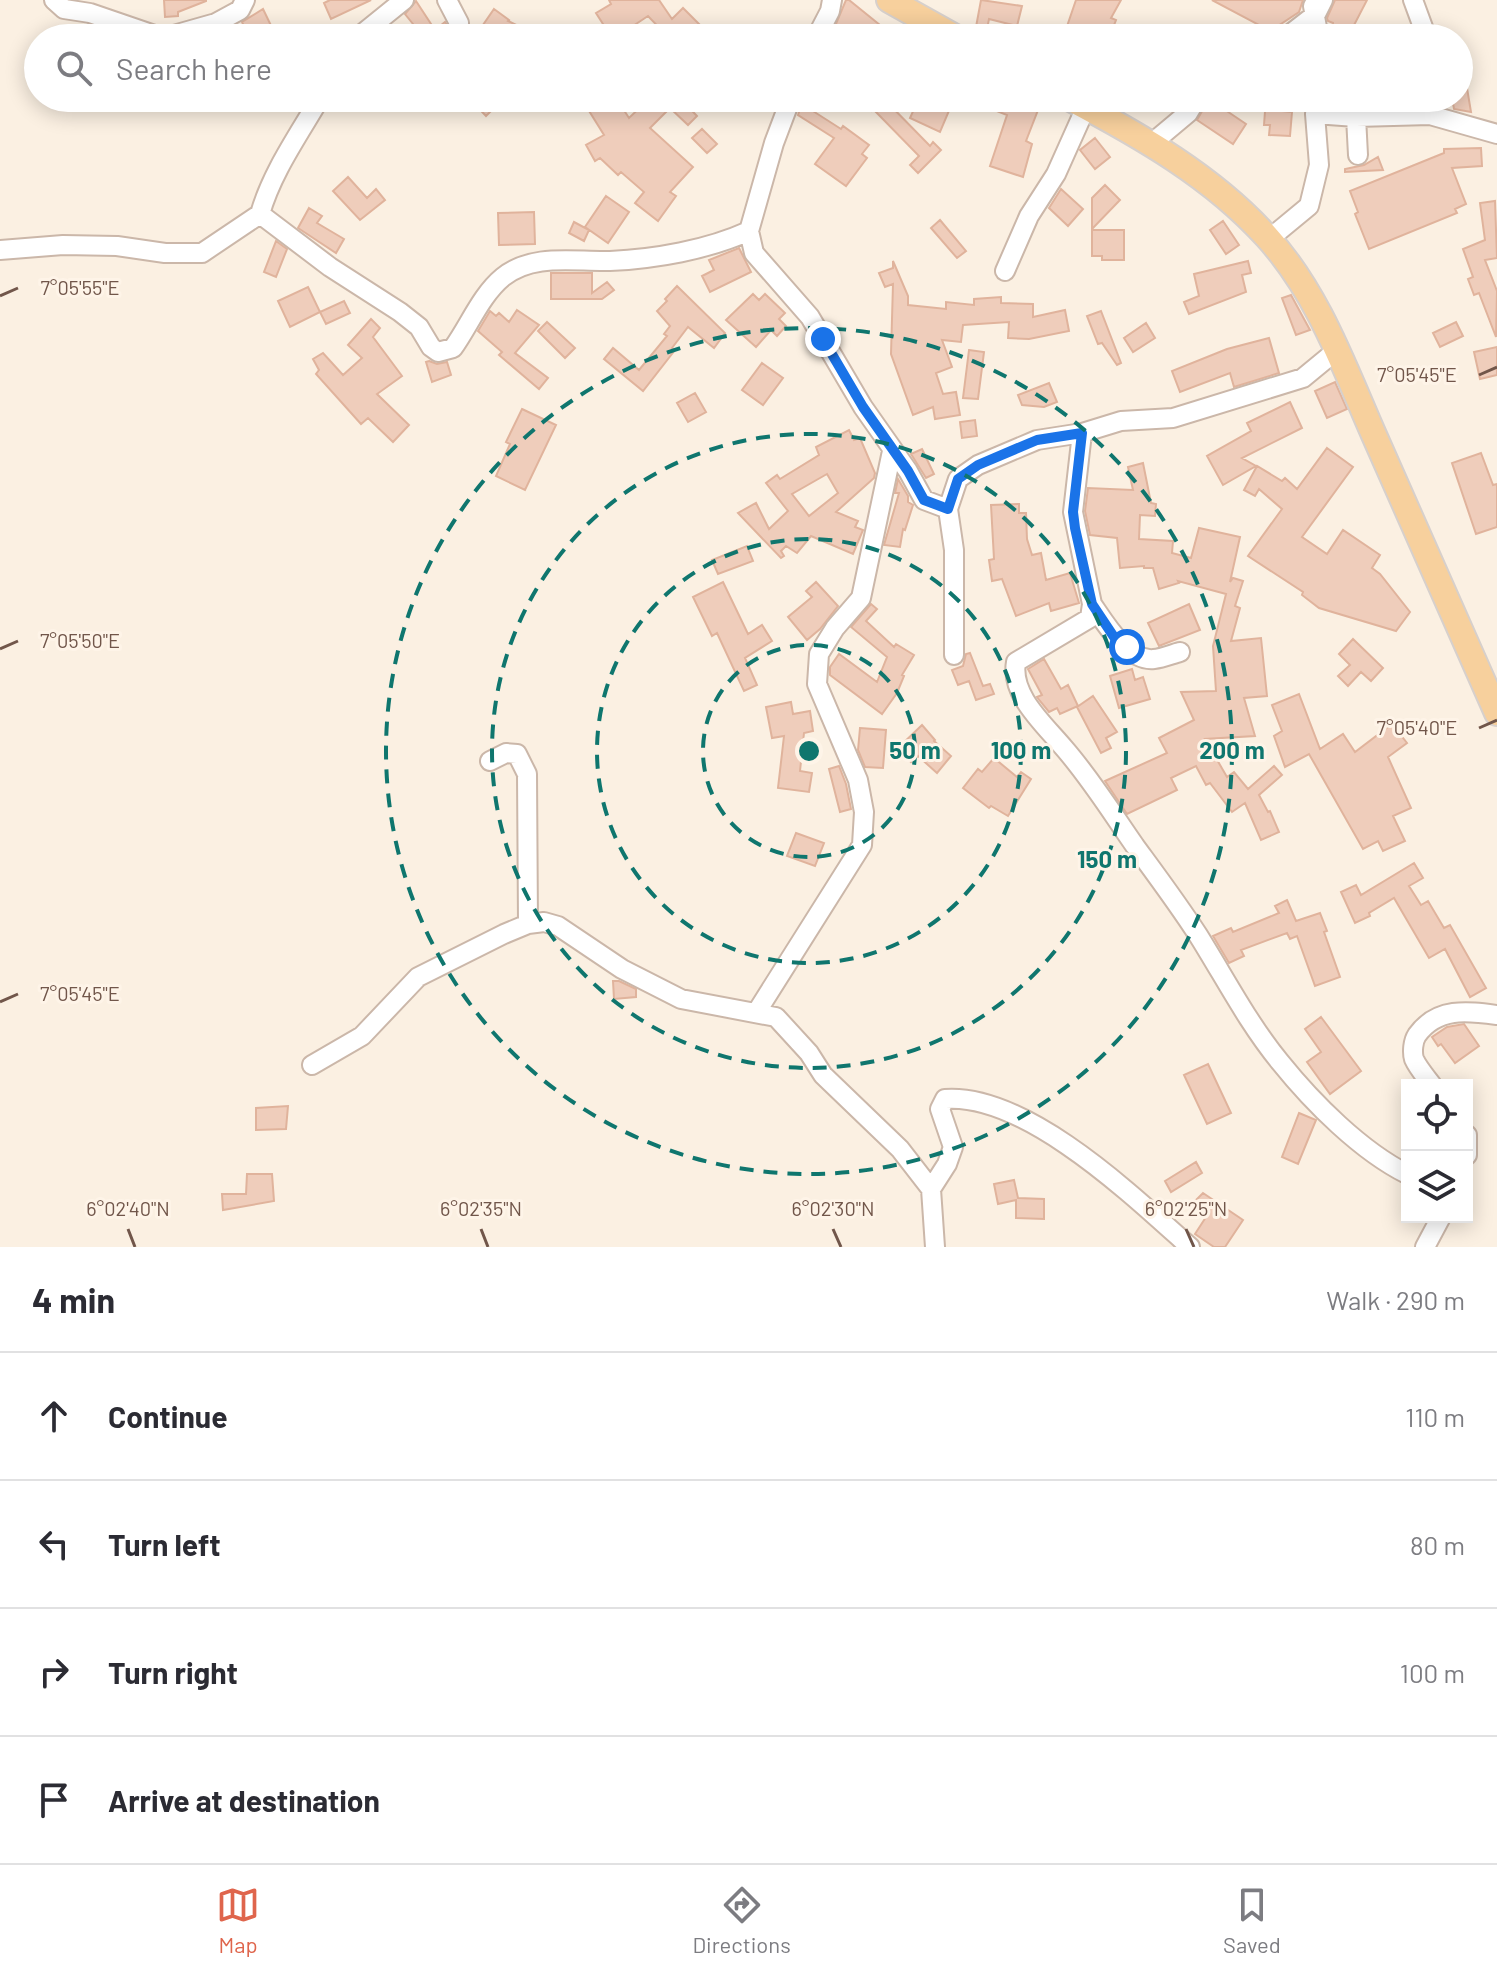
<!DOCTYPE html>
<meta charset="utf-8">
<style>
body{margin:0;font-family:Barlow,sans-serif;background:#f7f7f7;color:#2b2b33}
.controls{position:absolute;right:24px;bottom:24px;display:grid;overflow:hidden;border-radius:0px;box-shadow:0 4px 20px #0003}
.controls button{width:72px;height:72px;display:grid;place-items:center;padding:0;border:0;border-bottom:2px solid #e1e1e2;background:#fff;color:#2b2b33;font:40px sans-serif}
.stop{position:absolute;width:24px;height:24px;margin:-18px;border:6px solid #1a73e8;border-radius:50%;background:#fff}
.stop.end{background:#1a73e8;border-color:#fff;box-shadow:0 2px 8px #0008}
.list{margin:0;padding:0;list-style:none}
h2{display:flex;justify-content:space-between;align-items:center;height:104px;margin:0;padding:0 32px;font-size:34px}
h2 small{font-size:26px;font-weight:400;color:#7c7c81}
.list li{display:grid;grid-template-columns:52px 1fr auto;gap:24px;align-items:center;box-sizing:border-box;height:128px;padding:0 32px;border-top:2px solid #e1e1e2}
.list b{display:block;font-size:30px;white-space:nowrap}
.list em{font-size:26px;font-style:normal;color:#7c7c81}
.icon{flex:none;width:44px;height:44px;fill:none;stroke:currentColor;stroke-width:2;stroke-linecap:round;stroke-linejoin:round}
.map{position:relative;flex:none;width:1497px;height:1247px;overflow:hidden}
.search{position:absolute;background:#fff;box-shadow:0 4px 20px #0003;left:24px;right:24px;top:24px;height:88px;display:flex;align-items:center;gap:20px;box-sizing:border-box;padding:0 28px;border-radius:44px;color:#7c7c81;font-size:30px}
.sheet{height:616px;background:#fff}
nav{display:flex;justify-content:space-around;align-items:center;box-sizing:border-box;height:112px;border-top:2px solid #e1e1e2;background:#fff;font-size:22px;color:#7c7c81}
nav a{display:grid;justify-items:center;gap:4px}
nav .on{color:#df654c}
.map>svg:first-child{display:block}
.building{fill:#efcdbb;stroke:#e0b39c;stroke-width:2;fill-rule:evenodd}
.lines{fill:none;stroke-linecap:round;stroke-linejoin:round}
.minor-casing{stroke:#cbb7a9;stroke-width:22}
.major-casing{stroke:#d7d0cc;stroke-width:28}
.minor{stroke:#fff;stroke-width:18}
.major{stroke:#f7d09d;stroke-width:24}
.route{stroke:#1a73e8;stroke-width:10}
.ticks{fill:none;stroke:#71564a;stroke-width:3}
.ring{fill:none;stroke:#0f766e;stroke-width:4;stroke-dasharray:14 10}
.ticks-label{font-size:20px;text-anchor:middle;fill:#71564a;stroke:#fef4e8;stroke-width:6;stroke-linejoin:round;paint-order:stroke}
.centre{fill:#0f766e;stroke:#fef4e8;stroke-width:4}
.ring-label{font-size:24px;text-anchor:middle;font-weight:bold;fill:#0f766e;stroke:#fef4e8;stroke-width:6;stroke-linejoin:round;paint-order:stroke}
</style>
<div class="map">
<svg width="1497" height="1247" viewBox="0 0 1497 1247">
<rect width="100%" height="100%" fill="#fbf0e2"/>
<path class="building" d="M164,0H206V1L178,12V16L165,17Z
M330,0H371L331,19L324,3Z
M609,0H659L672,19L683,8L713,38H669L648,16L624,32L628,38H612L596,13L611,4Z
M846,0H849L896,38H830Z
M981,0L1022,6L1017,26L989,19L987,29L976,27Z
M1076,0H1121L1111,18L1116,20L1109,38H1063Z
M1212,0H1303L1299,12L1278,26L1274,33Z
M1335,0H1367L1352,29L1372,38H1331L1333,23L1328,21L1327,18Z
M416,1L435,30L445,22L452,33L457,35L453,38H382L413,24L405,14Z
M263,9L277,38H249L242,22Z
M494,9L509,20L508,21L543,38H474Z
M1459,76H1465L1471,112L1454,109L1452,98H1459Z
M469,98H489L496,106L486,116Z
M581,98H616L629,118L650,98H680L697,116L688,125L670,108L650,128L693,167L670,192L676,196L658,221L635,203L644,192L621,172L618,175L600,158L595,161L586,145L604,135Z
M862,98H890L886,101L930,146L933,142L941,150L918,173L910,165L919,156L874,110L872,111Z
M919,98H934L951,106L940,132L910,118Z
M999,98H1008L1038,110L1026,141L1032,144L1023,177L990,166L1007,115L994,110Z
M1266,98L1284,100L1283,111L1292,112L1290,136L1269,135L1270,125H1264Z
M1209,99L1246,124L1233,144L1197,120Z
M802,104L841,129L843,126L869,145L862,154L867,158L846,186L815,164L834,138L798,115Z
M702,129L717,144L707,153L692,138Z
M1095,138L1110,157L1095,169L1080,150Z
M1481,148L1482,166L1452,168L1466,204L1455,209L1457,213L1369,249L1355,214L1358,212L1350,191L1444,153V149Z
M1378,157L1383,170L1345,172V169L1364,165Z
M348,177L367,198L376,189L385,200L360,220L333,191Z
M1105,185L1120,200L1092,229V198Z
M1061,189L1083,209L1068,226L1049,208Z
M606,196L629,212L608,243L585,227Z
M1495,201L1497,258L1485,260L1497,291L1496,337L1479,293L1474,295L1468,279L1473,277L1463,249L1485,240L1480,203Z
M309,208L322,216L317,223L344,239L336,253L298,228Z
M534,212L535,244L499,245L498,213Z
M940,220L966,251L957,258L931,228Z
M1223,221L1239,245L1226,254L1210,230Z
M574,222L589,230L584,241L569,233Z
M1092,230H1124V260H1102V256H1092Z
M276,241L287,249L276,277L264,272Z
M739,248L751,272L710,292L702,276L714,270L709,260Z
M893,261L908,296V305L946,309V302L974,305V299L1001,297V303L1033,304V317L1065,310L1069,331L1029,339L1008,338L1009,322L963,325L961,342L942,340L952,367L936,373L943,394L956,392L960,415L935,419L933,407L913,415L891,354L893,284L885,287L879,273L893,268Z
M1248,261L1251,273L1242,275L1246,292L1189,314L1184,302L1199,296L1194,274Z
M551,273H592V293L607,282L614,290L602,299H551Z
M677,286L725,333L714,348L688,327L672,348L675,350L643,391L604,359L613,348L639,370L667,336L664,334L670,326L657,311L667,301L665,299Z
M308,287L320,312L290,327L278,301Z
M753,294L759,300L765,294L785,313L779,319L786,326L777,336L771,330L756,347L726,320Z
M1291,295L1310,330L1296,335L1282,298Z
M344,301L350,313L326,324L320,312Z
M517,310L539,325L515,353L548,378L539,389L499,355L502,352L478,331L490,311L496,316L499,313L509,322Z
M1101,311L1121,363L1117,365L1102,343L1098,344L1087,316Z
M371,319L380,328L373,337L402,376L377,394L409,425L393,442L368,418L361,424L316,374L319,370L313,359L323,353L343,375L362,358L348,345Z
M547,322L575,348L565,358L538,331Z
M1456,322L1463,336L1440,347L1433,333Z
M1146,323L1155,338L1133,352L1124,338Z
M1269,338L1279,373L1234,387L1230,373L1180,392L1172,371L1227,349Z
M1497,347V375L1480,379L1474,352Z
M969,350L984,352L978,399L963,398Z
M429,361L437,364L447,362L451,375L432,382L426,362Z
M762,363L783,378L763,405L742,390Z
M1335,382L1347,409L1327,418L1315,391Z
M1049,383L1057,402L1044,407L1022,405L1018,395Z
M695,393L706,412L688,422L677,403Z
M1290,402L1302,428L1242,458L1256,466L1223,485L1207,456L1251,431L1247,423Z
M522,409L556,425L525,490L496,476L510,444L506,442Z
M975,420L977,436L962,438L960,422Z
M849,430L854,440L860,438L875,473L874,478L836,512L858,521L855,527L863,530L853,554L811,536L797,553L786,546L781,551L784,556L781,558L738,513L756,503L769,529L788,511L766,483L777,475L780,479L819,455L816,447ZM827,474L838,493L809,516L792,494Z
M1327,448L1353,467L1302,537L1327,554L1343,530L1380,555L1372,568L1380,574L1410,612L1396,631L1319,608L1302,595L1303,592L1248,556L1282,509L1259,489L1255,496L1244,490L1257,466L1282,481L1285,478L1297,489Z
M922,449L934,474L926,478L911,454Z
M1481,453L1493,485L1497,484V527L1476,534L1452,463Z
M1143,463L1151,503L1156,504L1155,516L1140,515L1139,539L1173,541L1172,553L1191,558L1199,528L1240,537L1230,582L1233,578L1243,581L1235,606L1240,608L1231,641L1261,638L1267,696L1244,698L1255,736L1205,739L1227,777L1234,772L1248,789L1274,766L1282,775L1259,795L1268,812L1270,811L1279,832L1261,840L1245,803L1232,812L1210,783L1206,785L1196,766L1171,778L1177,790L1127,814L1105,781L1167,753L1159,738L1194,720L1181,692L1216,691L1213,646L1226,594L1178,581L1179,583L1159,589L1153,568H1144V566L1120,568L1117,538L1090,535L1085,511L1088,488L1133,490L1128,467Z
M898,479L908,496V502L913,505L905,530L903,529L900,547L884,545L899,493H895Z
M1019,504V513H1026L1027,539L1032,555L1041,553L1046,580L1070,573L1079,603L1051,611L1049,603L1016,616L1002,579L992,581L989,560L994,559L991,505Z
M747,546L753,561L718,574L712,560Z
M723,582L748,634L762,625L772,641L745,658L757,685L744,691L717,633L712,636L693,597Z
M816,582L838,606L820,629L807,640L788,617L812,597L806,591Z
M871,604L877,609L866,621L894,647L896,644L914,655L902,675L904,676L897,693L882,714L830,675V667L839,654L877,682L887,657L851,627Z
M1189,604L1200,630L1159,646L1148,623Z
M1353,639L1383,668L1371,681L1361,672L1348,686L1338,676L1350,665L1339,654Z
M970,653L983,686L990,684L994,694L976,700L969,681L958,685L952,670L963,666L966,654Z
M1044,659L1061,689L1068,685L1078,706L1060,714L1057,708L1049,712L1040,701L1037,697L1042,695L1028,669Z
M1132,669L1135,680L1143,677L1150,699L1119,708L1110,676Z
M1299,694L1320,749L1343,734L1355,752L1392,724L1407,743L1388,757L1411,808L1393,816L1405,841L1383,851L1378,841L1363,849L1309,754L1285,767L1274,736L1282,731L1272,705Z
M1093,696L1117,732L1106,738L1111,748L1101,753L1077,707Z
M791,702L793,714L810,711L813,731L804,733L800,771L812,773L809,792L778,788L784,736L772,738L766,707Z
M922,725L935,740L934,741L951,756L937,773L918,756L911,762L898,748Z
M860,728L886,730L883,768L865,767L858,750Z
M994,758L1017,777L1021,772L1031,779L1008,816L991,806L989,808L963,788L978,769L982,772Z
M839,766L846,784L851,809L840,812L829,769Z
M796,833L824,843L815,866L787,856Z
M1414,863L1423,878L1409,886L1421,905L1428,901L1444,928L1450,925L1486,988L1470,997L1445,949L1429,958L1394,898L1369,913L1370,916L1355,923L1341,892L1356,885L1361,895Z
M1287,900L1296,921L1320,913L1327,931L1324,932L1340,977L1315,986L1297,936L1290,939L1287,933L1241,950L1244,956L1229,963L1213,936L1231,928L1233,932L1279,913L1275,906Z
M613,981H619L636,989V997L614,999Z
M1321,1017L1361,1071L1330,1094L1307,1062L1321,1052L1305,1029Z
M1464,1024L1479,1046L1455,1063L1441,1044L1438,1046L1432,1037L1447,1027Z
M1208,1064L1231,1113L1207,1124L1184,1075Z
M288,1106L286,1129L256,1130V1108Z
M1299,1113L1316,1120L1298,1164L1282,1157Z
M1196,1162L1202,1173L1171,1192L1165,1181Z
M247,1174H272L274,1201L223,1210L222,1194H246Z
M1014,1180L1018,1198L1044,1199V1219L1016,1218V1200L998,1204L994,1184Z
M1203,1193L1243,1220L1225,1247H1214L1195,1234L1208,1214L1195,1201Z"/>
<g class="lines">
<g class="minor-casing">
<path id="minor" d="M54,0L64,9L90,13L163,38L216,23L240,10L245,0
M447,0L459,23
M1413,0L1427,38
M1313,6L1319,38
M357,38L404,0
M816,38L830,11L832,0
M1285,38L1316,14L1323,0
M791,98L774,143L749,231L754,253L810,317L863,407L908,471L924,500L948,509
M1315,114L1356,117L1430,115L1497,134
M1356,117L1358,155
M1151,144L1188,113L1197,98
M260,214C272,172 298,136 320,98
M1269,239L1309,206L1319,165L1315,114L1319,98
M0,250L63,245L117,246L165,253H202L260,214L330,267L400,312L419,327L431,347L438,352L453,348C469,326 481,295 503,277C533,253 573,262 610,261C655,259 707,250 749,231
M1005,271L1029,216L1056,174L1086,107
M1082,433L1073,512L1092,604L1090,618L1016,662C1010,695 1044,724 1064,748C1091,779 1112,813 1135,846C1157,876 1178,904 1198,935C1225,978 1248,1023 1280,1062C1313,1103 1361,1151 1407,1174
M1092,604C1105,623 1128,662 1154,659C1163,658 1172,654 1180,652
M954,655V550L948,509L958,479L978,465L1037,440L1082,433L1121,421L1173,418L1303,378L1337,350
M490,761L506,753L517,754L527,774L528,924
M756,1013L862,845L864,812L858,780L817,684L819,654L835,628L861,598L892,451
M312,1065L362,1036L418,977L504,934L528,924L544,922L558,926L622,969L681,999L776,1017L809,1053L823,1075L900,1149L931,1189
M1432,1085C1426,1077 1418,1068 1414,1059C1412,1052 1413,1041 1417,1035C1437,1007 1467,1011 1497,1015
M1467,1135V1155
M935,1247L931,1189L947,1164L953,1147L940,1109L945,1099C1026,1093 1133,1196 1190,1247
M1425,1247L1441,1217"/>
</g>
<g class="major-casing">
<path id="major" d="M889,0L957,38
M1069,98C1141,136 1213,177 1267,237C1318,293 1344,367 1374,435C1415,527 1456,620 1497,713"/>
</g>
<use href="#minor" class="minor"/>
<use href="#major" class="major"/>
</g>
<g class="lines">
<path class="route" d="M823,339L863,407L908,471L924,500L948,509L958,479L978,465L1037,440L1082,433L1073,512L1075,528L1092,604L1114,637L1127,647"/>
</g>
<path class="ticks" d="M0,296L18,288M1479,375L1497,367M0,649L18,641M1479,728L1497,720M0,1002L18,994M128,1229L135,1247M481,1229L488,1247M833,1229L841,1247M1186,1229L1194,1247"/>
<g class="ring">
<circle cx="809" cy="751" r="106"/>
<circle cx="809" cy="751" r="212"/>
<circle cx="809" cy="751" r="317"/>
<circle cx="809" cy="751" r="423"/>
</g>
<g class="ticks-label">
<text x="80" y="295">7°05'55"E</text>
<text x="1417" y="382">7°05'45"E</text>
<text x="80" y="648">7°05'50"E</text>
<text x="1417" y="735">7°05'40"E</text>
<text x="80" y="1001">7°05'45"E</text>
<text x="128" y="1216">6°02'40"N</text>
<text x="481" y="1216">6°02'35"N</text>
<text x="833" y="1216">6°02'30"N</text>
<text x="1186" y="1216">6°02'25"N</text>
</g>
<circle cx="809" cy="751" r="12" class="centre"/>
<g class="ring-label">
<text x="915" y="759">50 m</text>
<text x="1021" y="759">100 m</text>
<text x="1232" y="759">200 m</text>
<text x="1107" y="868">150 m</text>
</g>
</svg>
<div class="controls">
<button><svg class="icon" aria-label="locate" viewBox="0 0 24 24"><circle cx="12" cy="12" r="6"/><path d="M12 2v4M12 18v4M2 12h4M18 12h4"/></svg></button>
<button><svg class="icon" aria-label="layers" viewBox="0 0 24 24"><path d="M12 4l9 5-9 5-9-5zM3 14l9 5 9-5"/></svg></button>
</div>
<div class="stop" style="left:1127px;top:647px"></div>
<div class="stop end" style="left:823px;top:339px"></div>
<div class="search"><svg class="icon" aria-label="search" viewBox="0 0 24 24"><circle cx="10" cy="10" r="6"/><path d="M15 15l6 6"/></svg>Search here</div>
</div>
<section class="sheet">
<h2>4 min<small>Walk · 290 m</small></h2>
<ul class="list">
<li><svg class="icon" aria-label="ahead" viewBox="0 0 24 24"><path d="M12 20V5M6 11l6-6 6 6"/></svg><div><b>Continue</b></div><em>110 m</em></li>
<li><svg class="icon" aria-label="left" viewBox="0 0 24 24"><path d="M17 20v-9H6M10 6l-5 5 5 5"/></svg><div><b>Turn left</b></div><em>80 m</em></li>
<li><svg class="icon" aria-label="right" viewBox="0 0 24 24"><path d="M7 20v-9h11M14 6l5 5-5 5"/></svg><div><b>Turn right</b></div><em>100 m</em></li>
<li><svg class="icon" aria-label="arrive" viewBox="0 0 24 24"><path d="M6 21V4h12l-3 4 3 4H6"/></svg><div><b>Arrive at destination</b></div></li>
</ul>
</section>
<nav>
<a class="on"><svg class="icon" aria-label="map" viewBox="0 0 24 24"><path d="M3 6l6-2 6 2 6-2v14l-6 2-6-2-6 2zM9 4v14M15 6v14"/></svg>Map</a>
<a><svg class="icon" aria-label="directions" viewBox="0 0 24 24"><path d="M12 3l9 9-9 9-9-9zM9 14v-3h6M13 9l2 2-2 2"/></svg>Directions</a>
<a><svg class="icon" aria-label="saved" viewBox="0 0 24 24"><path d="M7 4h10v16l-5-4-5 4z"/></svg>Saved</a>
</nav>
